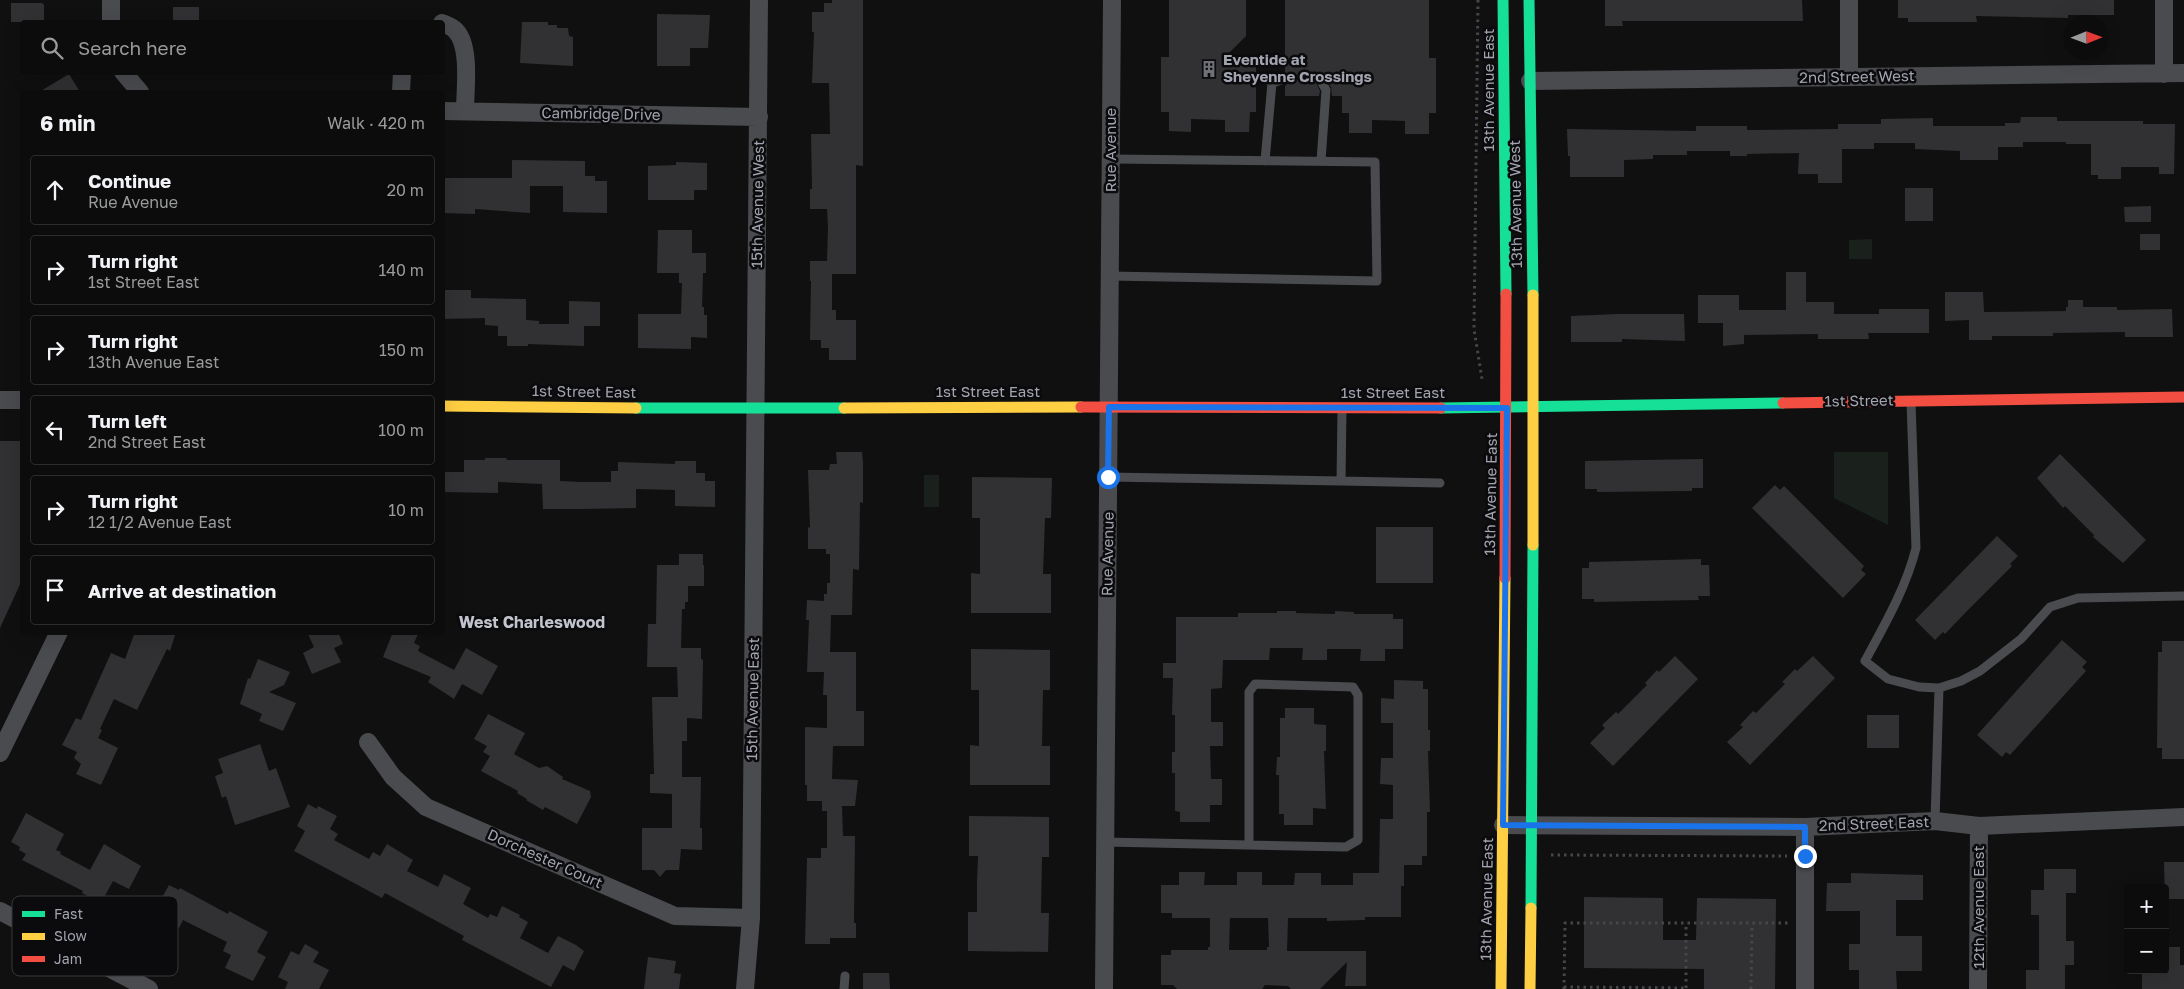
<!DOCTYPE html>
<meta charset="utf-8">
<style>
body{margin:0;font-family:"Golos Text",sans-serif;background:#151515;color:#f1f3f6}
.controls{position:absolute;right:15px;bottom:15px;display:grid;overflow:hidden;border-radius:5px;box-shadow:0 5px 20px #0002}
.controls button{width:45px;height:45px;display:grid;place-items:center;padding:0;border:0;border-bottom:1px solid #2c2c2d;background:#0c0c0c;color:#f1f3f6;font:25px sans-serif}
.compass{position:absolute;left:2064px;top:15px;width:45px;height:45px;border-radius:50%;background:#0c0c0c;box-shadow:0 5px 20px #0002;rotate:89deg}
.stop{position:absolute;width:15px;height:15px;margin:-11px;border:4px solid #1a73e8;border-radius:50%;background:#fff}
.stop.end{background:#1a73e8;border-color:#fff;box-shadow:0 1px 5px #0008}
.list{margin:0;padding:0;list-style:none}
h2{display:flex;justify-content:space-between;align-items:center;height:65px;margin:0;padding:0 20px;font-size:21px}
h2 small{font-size:16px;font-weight:400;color:#9a9b9d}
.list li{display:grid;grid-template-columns:32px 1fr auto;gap:15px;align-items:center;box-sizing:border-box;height:70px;margin:0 10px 10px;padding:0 10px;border:1px solid #2c2c2d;border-radius:5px}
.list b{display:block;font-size:19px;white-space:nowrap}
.list p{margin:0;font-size:16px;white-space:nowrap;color:#9a9b9d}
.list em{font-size:16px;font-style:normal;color:#9a9b9d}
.icon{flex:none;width:28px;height:28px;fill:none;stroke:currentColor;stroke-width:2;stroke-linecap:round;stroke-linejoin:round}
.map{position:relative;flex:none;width:2184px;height:989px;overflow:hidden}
.search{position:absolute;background:#0c0c0c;box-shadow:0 5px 20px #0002;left:20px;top:20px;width:425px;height:55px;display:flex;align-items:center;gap:12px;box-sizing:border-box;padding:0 18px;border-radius:5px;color:#9a9b9d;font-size:19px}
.panel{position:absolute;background:#0c0c0c;box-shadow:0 5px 20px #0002;left:20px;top:90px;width:425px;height:545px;border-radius:5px}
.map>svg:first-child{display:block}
.green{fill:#1a201b}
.building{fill:#313133;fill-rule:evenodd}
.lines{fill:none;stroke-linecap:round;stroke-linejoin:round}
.path{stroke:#46474a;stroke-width:3;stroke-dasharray:2.5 4;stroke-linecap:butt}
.lane{stroke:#4a4b4f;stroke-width:9}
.street{stroke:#4a4b4f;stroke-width:18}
.fast{stroke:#16e098;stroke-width:11}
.slow{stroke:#ffcf43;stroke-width:11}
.jam{stroke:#f24e42;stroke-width:11}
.route{stroke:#1a73e8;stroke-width:6}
.labels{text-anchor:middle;stroke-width:5;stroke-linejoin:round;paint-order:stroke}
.poi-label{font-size:15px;font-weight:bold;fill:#a2a5b0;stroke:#0b0a0c;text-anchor:start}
.street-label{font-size:15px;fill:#a2a5b0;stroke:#0b0a0c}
.neighbourhood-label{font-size:16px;font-weight:bold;fill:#c2c4cd;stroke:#0b0a0c}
.key{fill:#0b0a0c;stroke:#38383d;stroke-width:1}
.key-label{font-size:14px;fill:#a2a5b0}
</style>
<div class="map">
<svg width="2184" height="989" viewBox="0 0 2184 989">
<rect width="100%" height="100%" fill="#101010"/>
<path class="green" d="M1872,239V259H1849V240Z
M1834,452H1888V525L1834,498Z
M924,475H939V507H924Z"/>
<path class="building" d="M832,0H863V166L856,165V274H832V310H836V320H856V360H829V348H821V340H810L811,281H810V261H827L828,227L827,209H810V189H812L811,134H830L829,83H812L814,32H812V12H824V3H832Z
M1169,0H1246V36L1225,57H1256V112H1250L1249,132H1225V120L1191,119V132L1169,131V112H1161V57H1169Z
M1285,0H1429V58H1436V113H1429V134H1405V121L1372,120V133H1349V113H1342V96H1332L1331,87L1325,76L1321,73L1317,74L1314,78L1320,91L1319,96H1285V86L1291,80L1290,75L1285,73Z
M1605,0H1802L1803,21H1622L1623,26H1605Z
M1898,0H2114V15H2068V18L1976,16L1977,22H1908V18H1898Z
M11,3H42L44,5V22H11Z
M173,7H199V22H173Z
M657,14L710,15L708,48H690V66H657Z
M522,22H548V25H557V28H568L569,36L573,37V66L520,63Z
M69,74L80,92H39Z
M2021,117H2057V121H2143V124H2175L2174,174H2159V167H2121V179H2098V175H2091V144H2066V142H2023V147H1998V160H1960V151L1915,149V143H1874V149H1842V183H1818V174H1798L1799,153L1747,154V156H1730V151H1687V155H1653V159L1624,160V177H1570V156H1568L1567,129L1696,131V126H1747V130L1838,129V124H1881V119L1933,118V126H2005V123H2020Z
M512,160L585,161V176H595V181H607V213L563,212V186H530V213L475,209V214L442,213V178H512Z
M676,162L707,163V190H694V200H648V166L676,165Z
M1905,188H1933V221H1905Z
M2151,206V222H2125L2124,207Z
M658,230H692V253H706V273H703L702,307H704V315H707V338L691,337V349L638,348V314H681L682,283H679V273H657Z
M2140,234H2160V250H2140Z
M1786,272H1806V302H1834V314H1879V309H1929V333H1868L1869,339H1818V334L1744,335V344L1723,346V323H1698V295H1739V310H1786Z
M442,290H471V298L526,299V320L539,321V324H569V301L600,302V326H584V346L528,344V346H507V336H498V326L485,325V318L442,319Z
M1945,292H1983L1984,312L2066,311V307H2068V300H2083V307H2117V310L2172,309L2173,337H2125V332L2053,333V336H1992V340H1969V320L1945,321Z
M1618,314H1684L1685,341L1622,339V342H1571V316Z
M0,441H22V580L0,628Z
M836,452H862L863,462V503L860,502L859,570L853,569L852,615H831L830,652H856V711H864V746H833L832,779L858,780L855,806H842L843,836H855L854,923H856V938H830V944H805L807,858H821V848H827V811H822V801H807V785H805V727L827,728V695H823L824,672H807L809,620H806L807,600L824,601V594H827V583H830V554H826V549H808V527L810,528L808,470H829L830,464H837Z
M2060,454L2146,540L2123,563L2093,537L2094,535L2065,506L2063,508L2037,478Z
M485,458H506L507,460H560V481L580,482H611V471H618V462L675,464V461H696V473H705V481H715V507L675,506V490L636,489V508L580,509H543L542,484L498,482V493L442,492V472H464V460H485Z
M1703,459V488H1692V491L1597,492V489H1585V461Z
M972,477L1052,478L1051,518H1045L1043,574H1051V613H971V573L980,574V518H972Z
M1775,485L1780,490L1784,486L1864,566L1861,570L1866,574L1843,598L1752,508Z
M1376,527H1433V583H1376Z
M1997,536L2018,556L2010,564L2012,566L1966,612L1945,634L1943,632L1935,640L1915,620Z
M679,554H703V565H704V586H688V602H685V609H682L681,648H701V659L703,660L702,719L687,718V741H682V777H701L700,828H702V850L681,849L679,870H666L660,877L654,870H642V828H672V794L650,793V774H654L652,697H678L677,667H647L648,624H656L657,565H679Z
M1701,559V565H1709L1710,596H1698L1699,600L1594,602V599H1582V568H1589V562Z
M1277,611H1296V613L1335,614V611L1354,612V614H1393V619H1403V649H1385V661H1360L1361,649H1327V660H1302L1303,648H1270L1269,660H1223L1222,688L1211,689V722H1223V746H1210L1211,779H1222V805H1210V822H1180V812L1175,811V773H1172V752H1175V715H1172L1173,678H1163V663H1176V617H1238V613H1277Z
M135,632H176L170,651L167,649L137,710L114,699L100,729L102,730L98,738L118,748L101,785L76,774L81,764L74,758L77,752L62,745L76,718L81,720L111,653L125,659Z
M307,632H338L343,644L334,648L341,662L312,674L303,653L314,647Z
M393,632H419L414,643L420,646L418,651L454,670L466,648L498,666L482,695L462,684L454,699L428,682L431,677L383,657Z
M2062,640L2087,662L2082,667L2086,671L2010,755L2006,752L2002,757L1977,735Z
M2162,641H2184V759H2162V748H2157L2158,652H2162Z
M971,649L1050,650V690H1043L1042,746H1050V785H970V745L979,746V690H971Z
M1675,656L1698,679L1613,766L1590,743L1605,728L1602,725L1616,712L1618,714L1647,685L1645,683L1657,670L1659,672Z
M1813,656L1835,678L1750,765L1727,742L1743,727L1740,725L1753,711L1756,713L1785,684L1782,682L1795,669L1797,671Z
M258,659L290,672L284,685L269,692L296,703L283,731L259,721L262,714L240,704L248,678L250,679Z
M1394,680L1423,681V689H1428V730H1430V751H1428L1430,812H1427V856H1422V865H1404V886H1401V917H1365V920L1327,921V918H1288L1287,951H1366V986H1345L1347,962L1320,989H1291L1288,986L1265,985L1262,989H1177L1173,985H1161V955H1171V950H1208V947H1210V918H1172V913H1161V885H1179V872H1205L1204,885H1237V872H1262V885H1294L1295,873H1321V885H1353V873H1379L1380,819H1393V785L1380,784L1381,758H1393V723H1381V698L1394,699ZM1230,918H1268L1269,947H1267V950H1229Z
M1285,708H1314V724L1326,725V751H1324L1326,809L1313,808V825H1284V814H1279V775H1276L1277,757H1280V718H1285Z
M488,714L525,733L514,754L539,768L547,766L563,777L562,779L590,791L591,797L577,824L545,807L543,810L526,800L527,799L517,793L518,791L481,771L490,756L483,752L487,746L474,739Z
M1867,715H1899V748H1867Z
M260,744L269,771L276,768L290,807L235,825L226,796L222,798L215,776L223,773L218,759Z
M308,804L317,809L318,806L337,816L330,829L338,834L334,840L369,859L373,852L380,856L387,844L413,860L407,871L438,887L444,874L471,888L463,904L488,918L490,914L497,917L502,906L520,915L519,917L528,922L520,938L548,953L558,936L576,945L584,951L574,971L563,965L551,987L462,940L464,936L385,893L382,898L294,851L305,831L297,826Z
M26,813L64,834L56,850L61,852L60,854L90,870L104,844L141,866L129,889L113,881L101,903L82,893L83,891L22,860L26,854L19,850L20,847L11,842Z
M969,816L1049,817V857H1042L1041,913H1049L1048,952L968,951V912H977V883L978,856H969Z
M2164,862H2184V899H2165Z
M2044,869H2076V893H2066V941H2074V965H2065V989H2026V970H2039V915H2031V890H2044Z
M1851,873L1923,875V900H1896V936H1922V971H1896L1897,989H1859V970H1849V944H1860V911H1826L1827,883H1851Z
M169,885L179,890L180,888L228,914L229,911L268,932L257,952L266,957L253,981L225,968L231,955L223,951L227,942L183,920L179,928L172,925L166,936L139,920L151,898L159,903Z
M1584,897L1663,898V940H1696L1697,898L1776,899L1775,989H1704V969L1584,968Z
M305,944L319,952L313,962L329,970L319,989H285L288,982L278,977L291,951L299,955Z
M2165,947H2180V965H2184V989H2142V970H2165Z
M648,957L676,961L674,973L681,974L679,989H644Z
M863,973H889L890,989H863Z"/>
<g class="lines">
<path class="path" d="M1478,0L1474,329L1482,379
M1551,855L1787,856
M1564,987L1686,988
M1686,988V923
M1564,989L1565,923H1788
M1751,989L1752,924"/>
<path class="lane" d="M1320,79L1326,90L1321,161
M1265,161L1272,83L1285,79
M1110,276L1377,281L1375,162L1111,159
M1911,402L1916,548C1906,588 1885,624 1865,661L1888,679L1919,687L1939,688L1961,681L1980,671L2021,639L2050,607L2078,598L2184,596
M1342,410L1341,481L1440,483
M1108,477L1341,481
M1935,821L1939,688
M1105,842L1346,847L1358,840V695L1353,687L1255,684L1249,692V845
M844,989L845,976"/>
<path class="street" d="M111,0V22
M1849,0V77
M2164,0V74
M442,23C447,25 453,27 456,31C471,47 465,90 465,111
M123,72L140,92
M1530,81L2184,73
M401,92L402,72
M442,111L759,117
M0,400H22
M368,742L393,777L426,807L675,916L751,918
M0,753L59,632
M1503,825L1805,827L1935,821L1979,826L2184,817
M1805,827V989
M0,911L149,989
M745,989L751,918L759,0
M1104,989L1112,0
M1978,989L1979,826"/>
<path class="fast" d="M1503,0L1506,294
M1529,0L1533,295
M636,408H844
M1441,408L1783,403
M1531,908L1533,545"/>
<path class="slow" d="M1533,295V545
M442,406L636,408
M844,408L1081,407
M1501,989L1505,578
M1530,989L1531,908"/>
<path class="jam" d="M1783,403L2184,397
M1081,407L1441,408
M1505,578L1506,294"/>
</g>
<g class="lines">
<path class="route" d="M1108,477L1109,407L1507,408L1503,825L1805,827V856"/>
</g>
<defs>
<g id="building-bare" transform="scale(1.35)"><path d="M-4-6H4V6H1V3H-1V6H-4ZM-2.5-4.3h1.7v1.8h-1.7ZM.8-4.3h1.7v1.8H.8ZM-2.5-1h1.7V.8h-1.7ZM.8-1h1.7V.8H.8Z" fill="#6f7178" stroke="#0b0a0c" stroke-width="2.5" paint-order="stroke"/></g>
</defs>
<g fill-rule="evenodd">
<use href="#building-bare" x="1209" y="69"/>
</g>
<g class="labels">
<g class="poi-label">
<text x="1223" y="65">Eventide at<tspan x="1223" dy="17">Sheyenne Crossings</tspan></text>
</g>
<g class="street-label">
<text transform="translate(1857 77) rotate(-1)" y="5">2nd Street West</text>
<text transform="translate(1489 90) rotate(-90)" y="5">13th Avenue East</text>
<text transform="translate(601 114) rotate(1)" y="5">Cambridge Drive</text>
<text transform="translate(1111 150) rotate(-90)" y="5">Rue Avenue</text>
<text transform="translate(758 204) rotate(-89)" y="5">15th Avenue West</text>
<text transform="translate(1516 204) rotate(-91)" y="5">13th Avenue West</text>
<text transform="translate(584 392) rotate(1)" y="5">1st Street East</text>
<text x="988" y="397">1st Street East</text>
<text x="1393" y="398">1st Street East</text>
<text transform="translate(1859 401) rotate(-1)" y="5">1st Street</text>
<text transform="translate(1491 494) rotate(-89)" y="5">13th Avenue East</text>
<text transform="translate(1108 554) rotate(-89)" y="5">Rue Avenue</text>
<text transform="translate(753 699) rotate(-89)" y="5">15th Avenue East</text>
<text transform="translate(1874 824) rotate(-2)" y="5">2nd Street East</text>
<text transform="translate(545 859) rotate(24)" y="5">Dorchester Court</text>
<text transform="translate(1487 899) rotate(-89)" y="5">13th Avenue East</text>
<text transform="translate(1979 907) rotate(-90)" y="5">12th Avenue East</text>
</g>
<g class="neighbourhood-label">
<text x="532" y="628">West Charleswood</text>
</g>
</g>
<rect x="12" y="896" width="166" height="80" rx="8" class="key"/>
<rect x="22" y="911" width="23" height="6" fill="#16e098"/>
<rect x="22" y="933" width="23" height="7" fill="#ffcf43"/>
<rect x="22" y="956" width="23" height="6" fill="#f24e42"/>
<g class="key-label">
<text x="54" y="919">Fast</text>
<text x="54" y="941">Slow</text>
<text x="54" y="964">Jam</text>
</g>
</svg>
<div class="controls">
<button>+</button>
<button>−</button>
</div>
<svg class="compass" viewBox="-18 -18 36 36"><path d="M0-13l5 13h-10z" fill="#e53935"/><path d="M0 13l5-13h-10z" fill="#9a9b9d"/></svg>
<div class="stop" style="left:1108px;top:477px"></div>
<div class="stop end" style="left:1805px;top:856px"></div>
<div class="search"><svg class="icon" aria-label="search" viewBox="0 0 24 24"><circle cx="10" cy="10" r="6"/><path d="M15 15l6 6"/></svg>Search here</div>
<section class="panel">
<h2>6 min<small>Walk · 420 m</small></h2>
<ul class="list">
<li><svg class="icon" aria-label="ahead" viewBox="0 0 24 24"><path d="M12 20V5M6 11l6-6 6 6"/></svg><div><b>Continue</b><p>Rue Avenue</p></div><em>20 m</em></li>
<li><svg class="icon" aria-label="right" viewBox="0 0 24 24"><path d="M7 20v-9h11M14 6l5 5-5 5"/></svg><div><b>Turn right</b><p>1st Street East</p></div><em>140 m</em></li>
<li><svg class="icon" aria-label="right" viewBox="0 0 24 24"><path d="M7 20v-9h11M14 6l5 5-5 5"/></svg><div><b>Turn right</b><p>13th Avenue East</p></div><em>150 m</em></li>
<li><svg class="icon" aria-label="left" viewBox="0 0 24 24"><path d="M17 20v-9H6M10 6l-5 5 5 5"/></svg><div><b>Turn left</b><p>2nd Street East</p></div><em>100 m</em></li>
<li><svg class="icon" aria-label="right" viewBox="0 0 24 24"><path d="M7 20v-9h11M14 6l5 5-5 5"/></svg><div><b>Turn right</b><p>12 1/2 Avenue East</p></div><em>10 m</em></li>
<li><svg class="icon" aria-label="arrive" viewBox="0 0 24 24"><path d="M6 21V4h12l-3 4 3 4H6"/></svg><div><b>Arrive at destination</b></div></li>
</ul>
</section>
</div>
